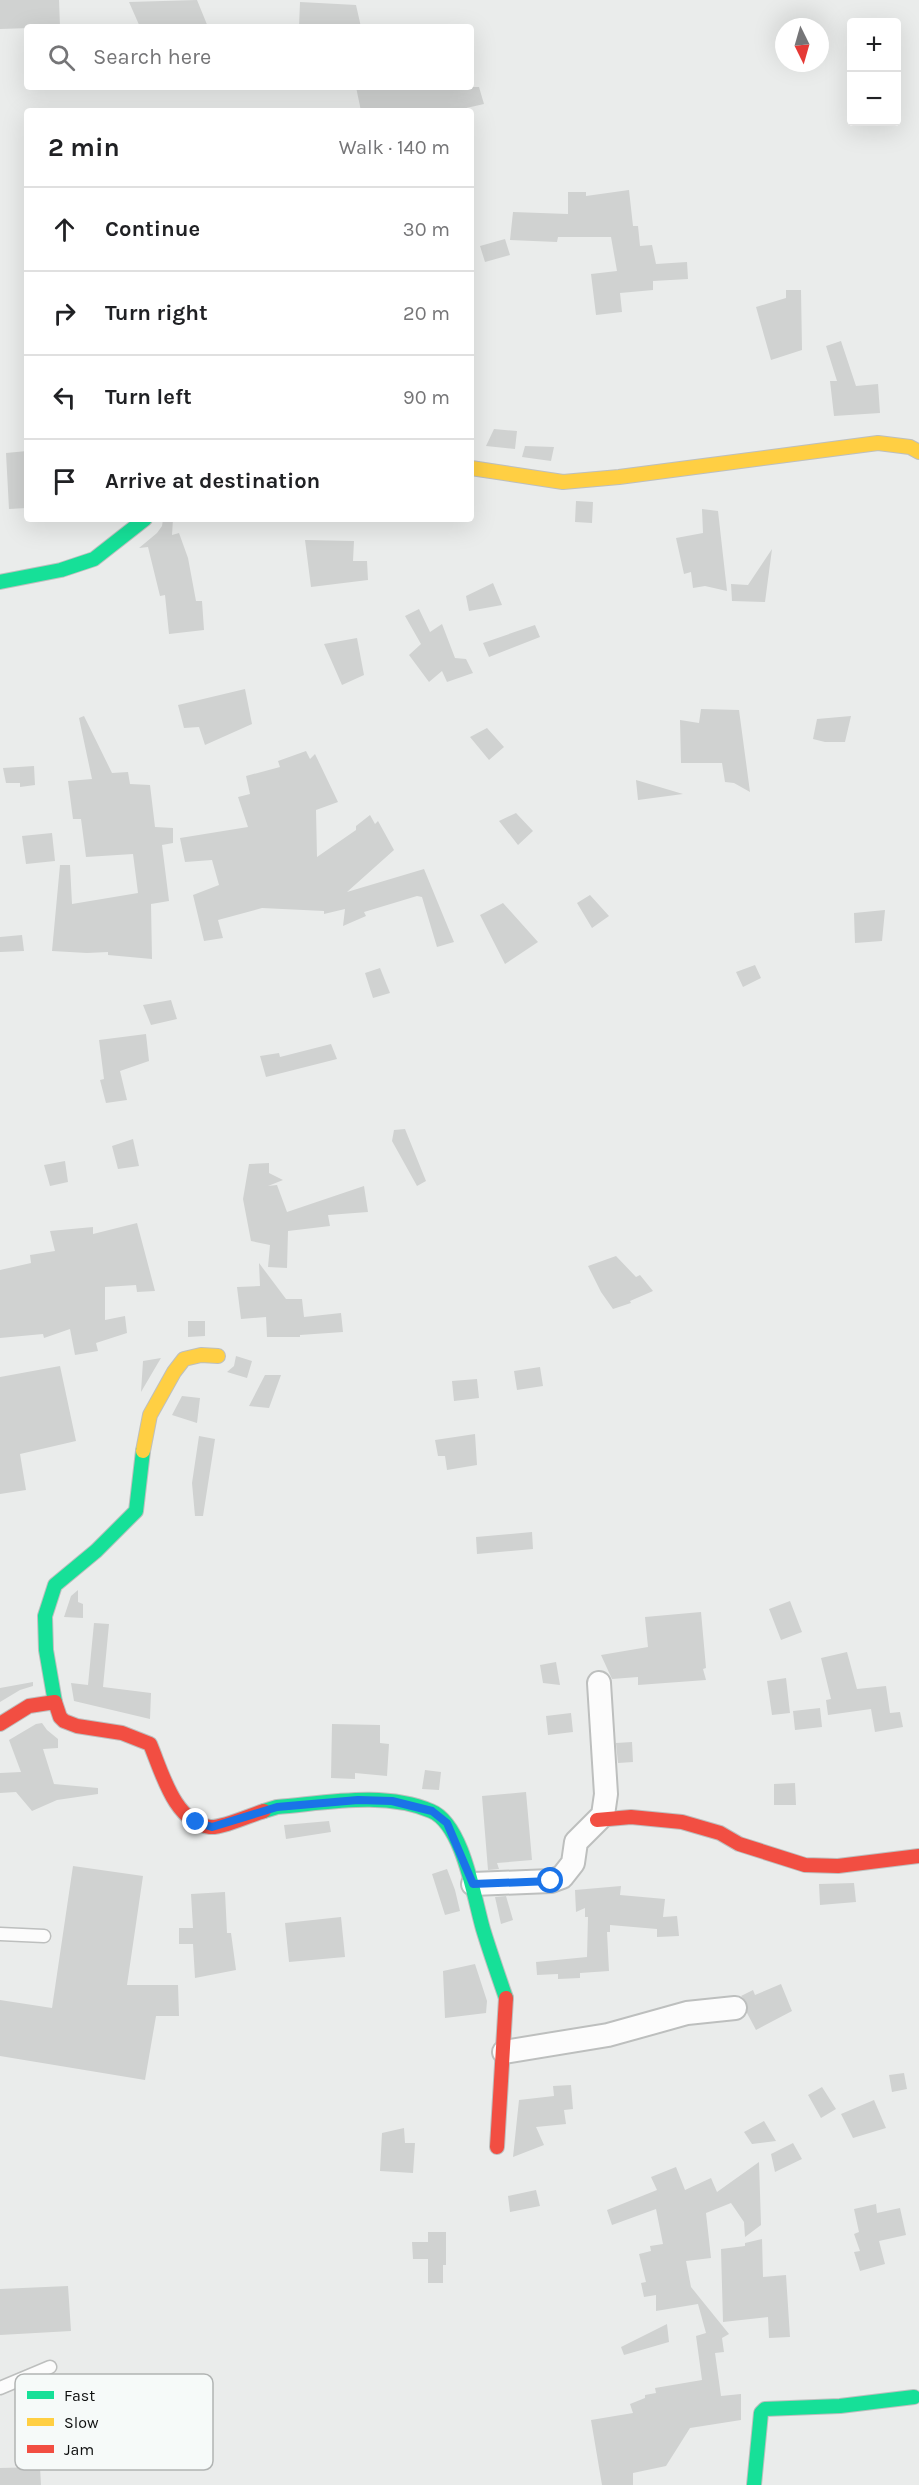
<!DOCTYPE html>
<meta charset="utf-8">
<style>
body{margin:0;font-family:Karla,sans-serif;background:#f6f6f6;color:#202124}
.controls{position:absolute;right:18px;top:18px;display:grid;overflow:hidden;border-radius:6px;box-shadow:0 6px 24px #0002}
.controls button{width:54px;height:54px;display:grid;place-items:center;padding:0;border:0;border-bottom:2px solid #e0e0e0;background:#fff;color:#202124;font:30px sans-serif}
.compass{position:absolute;left:775px;top:18px;width:54px;height:54px;border-radius:50%;background:#fff;box-shadow:0 6px 24px #0002;rotate:175deg}
.stop{position:absolute;width:18px;height:18px;margin:-14px;border:4px solid #1a73e8;border-radius:50%;background:#fff}
.stop.end{background:#1a73e8;border-color:#fff;box-shadow:0 2px 6px #0008}
.list{margin:0;padding:0;list-style:none}
h2{display:flex;justify-content:space-between;align-items:center;height:78px;margin:0;padding:0 24px;font-size:26px}
h2 small{font-size:20px;font-weight:400;color:#757577}
.list li{display:grid;grid-template-columns:39px 1fr auto;gap:18px;align-items:center;box-sizing:border-box;height:84px;padding:0 24px;border-top:2px solid #e0e0e0}
.list b{display:block;font-size:22px;white-space:nowrap}
.list em{font-size:20px;font-style:normal;color:#757577}
.icon{flex:none;width:33px;height:33px;fill:none;stroke:currentColor;stroke-width:2;stroke-linecap:round;stroke-linejoin:round}
.map{position:relative;flex:none;width:919px;height:2485px;overflow:hidden}
.search{position:absolute;background:#fff;box-shadow:0 6px 24px #0002;left:24px;top:24px;width:450px;height:66px;display:flex;align-items:center;gap:15px;box-sizing:border-box;padding:0 21px;border-radius:6px;color:#757577;font-size:22px}
.panel{position:absolute;background:#fff;box-shadow:0 6px 24px #0002;left:24px;top:108px;width:450px;height:414px;border-radius:6px}
.map>svg:first-child{display:block}
.building{fill:#d0d2d1}
.lines{fill:none;stroke-linecap:round;stroke-linejoin:round}
.lane-casing{stroke:#bdbfbe;stroke-width:15}
.street-casing{stroke:#bdbfbe;stroke-width:26}
.fast-casing{stroke:#bdbfbe;stroke-width:16}
.slow-casing{stroke:#bdbfbe;stroke-width:16}
.jam-casing{stroke:#bdbfbe;stroke-width:16}
.lane{stroke:#fcfcfc;stroke-width:12}
.street{stroke:#fcfcfc;stroke-width:22}
.fast{stroke:#16e098;stroke-width:14}
.slow{stroke:#ffcf43;stroke-width:14}
.jam{stroke:#f24e42;stroke-width:14}
.route{stroke:#1a73e8;stroke-width:8}
.key{fill:#f6faf9;stroke:#b1b4b3;stroke-width:1.5}
.key-label{font-size:16px;fill:#0f1010}
</style>
<div class="map">
<svg width="919" height="2485" viewBox="0 0 919 2485">
<rect width="100%" height="100%" fill="#eaeceb"/>
<path class="building" d="M0,0H59L60,27L0,29Z
M197,0L208,27H140L129,2Z
M300,2L356,5L361,27H299Z
M356,87H479L484,104L453,111H361Z
M629,190L633,226H638L640,246L652,245L656,264L687,262L688,279L653,281V290L620,293L622,312L596,315L591,274L617,271L611,237H558L557,242L510,240L513,212L568,214V192H586V196Z
M505,239L510,255L485,262L480,246Z
M786,290H801L802,350L771,360L756,307L786,298Z
M841,341L856,386L878,384L880,413L834,416L830,381H837L826,346Z
M494,429L517,431L515,449L486,446Z
M525,446L554,447L551,461L522,457Z
M27,451V508L9,509L6,453Z
M576,501L593,502L592,523L575,522Z
M702,509L718,511L727,591L705,586L693,588L691,572L684,574L676,538L703,533Z
M163,519H173L172,535L179,533L188,558L196,601H202L204,630L169,634L165,595L160,596L148,547L139,548L157,533L162,526Z
M305,540L354,541L353,561H367L368,580L311,587Z
M772,549L765,602L732,601L731,584L748,585Z
M493,583L502,605L469,611L466,596Z
M419,609L430,632L442,624L455,658L466,659L473,673L447,682L442,671L429,682L409,655L421,644L405,616Z
M535,625L540,637L489,657L483,643Z
M357,638L364,675L342,685L324,644Z
M245,689L252,724L205,745L199,727L184,728L178,705Z
M701,709L739,710L750,792L734,783L725,782L722,763H681L680,720L699,723Z
M84,716L112,773L128,772L130,784L150,785L155,827L173,828V843L162,845L169,901L151,904L152,959L108,955V952L87,953L52,951L60,865H70L72,904L138,893L133,854L86,857L81,819H73L68,781L92,779L79,718Z
M851,716L845,742H825L813,739L817,719Z
M487,728L504,747L489,760L470,737Z
M306,751L310,759L315,754L338,802L316,810L317,857L356,830V826L370,815L375,824L378,821L394,850L347,892L424,869L454,942L437,947L422,897L417,896L364,912L366,916L343,926L345,909L324,914V911L262,908L218,920L223,938L204,941L193,895L219,885L212,860L185,862L180,838L248,827L238,797L250,794L246,776L280,767L278,761Z
M34,766L35,785L20,787V783H6L3,768Z
M636,780L683,794L638,800Z
M516,813L533,831L518,845L499,821Z
M52,833L55,861L26,864L22,836Z
M590,895L609,916L592,928L577,903Z
M503,903L538,942L505,964L480,915Z
M885,910L882,941L855,943L854,913Z
M22,935L24,951L0,952V937Z
M755,965L761,978L743,987L736,972Z
M380,968L390,993L373,998L365,973Z
M171,1000L177,1019L151,1025L143,1005Z
M146,1034L149,1061L120,1071L127,1100L106,1103L100,1080L104,1079L99,1040Z
M331,1044L337,1059L266,1077L260,1056L279,1053L280,1057Z
M405,1129L426,1181L417,1186L392,1141L394,1130Z
M133,1139L139,1166L118,1169L112,1146Z
M65,1161L68,1182L50,1186L44,1165Z
M269,1163V1173L283,1180L268,1186L277,1185L287,1212L364,1186L368,1212L328,1215L330,1226L288,1231L287,1268L268,1267L270,1245L251,1241L243,1199L249,1164Z
M137,1223L155,1291L137,1292L136,1285L105,1287V1320L125,1316L127,1333L96,1343L98,1351L75,1355L70,1329L44,1338L43,1334L0,1338V1270L31,1263L30,1255L55,1251L50,1231L93,1227V1234Z
M616,1256L636,1277L640,1275L653,1291L630,1301L631,1303L613,1309L601,1292L588,1266Z
M259,1263L286,1299H302L304,1317L341,1313L343,1332L300,1335V1337H267L266,1317L241,1319L237,1287L260,1286Z
M188,1321H205V1336L188,1337Z
M236,1356L252,1361L247,1378L227,1372L234,1366Z
M161,1358L158,1363L141,1392L143,1361Z
M60,1366L76,1441L20,1454L26,1490L0,1494V1377Z
M540,1367L543,1386L517,1390L514,1371Z
M265,1375H281L269,1408L249,1406Z
M477,1379L479,1398L454,1401L452,1381Z
M182,1396L200,1398L197,1423L172,1415Z
M475,1434L477,1465L447,1470L445,1456H438L435,1440Z
M199,1436L215,1439L203,1516H195L192,1483Z
M532,1532L533,1549L477,1554L476,1537Z
M78,1590V1602L83,1604V1618L64,1617L71,1596Z
M790,1601L802,1632L781,1640L769,1609Z
M701,1612L706,1668L703,1669L706,1680L638,1685V1677L612,1679L601,1655L648,1647L645,1617Z
M94,1623L109,1624L103,1687L151,1693L150,1719L74,1701L71,1683L88,1685Z
M847,1652L857,1689L886,1686L890,1713L900,1712L903,1727L875,1732L871,1709L828,1715L826,1700L831,1699L821,1658Z
M556,1662L560,1685L543,1683L540,1665Z
M786,1678L790,1713L772,1715L767,1681Z
M33,1682V1686L20,1690L0,1702V1688Z
M820,1708L822,1727L795,1730L793,1711Z
M571,1713L573,1732L548,1735L546,1716Z
M42,1723L47,1730L58,1739V1748L43,1749L54,1784L98,1788V1794L57,1800L32,1811L16,1792L0,1793V1773L21,1772L9,1740L36,1724Z
M332,1724L380,1725V1743L389,1744L387,1776L355,1773V1779L331,1778Z
M632,1742L633,1762L618,1763L616,1743Z
M425,1770L441,1772L439,1790L422,1789Z
M795,1783L796,1805H774V1784Z
M526,1792L532,1860L497,1863L499,1869L488,1870L482,1796Z
M329,1821L331,1832L286,1839L284,1825Z
M73,1866L143,1876L127,1985H178L179,2016H156L145,2080L0,2056V2000L52,2008Z
M447,1869L455,1890L460,1911L445,1915L432,1874Z
M854,1883L856,1902L820,1905L819,1884Z
M621,1886L620,1895L665,1899L663,1917L677,1916L679,1936L657,1937V1929L610,1925V1932H607L609,1971L580,1973V1978L558,1979V1974L537,1975L536,1962L587,1957L588,1917H585V1908L576,1912L575,1890Z
M225,1892L227,1933H231L236,1970L195,1978L193,1944H179V1928H193L191,1894Z
M506,1896L513,1920L501,1924L495,1897Z
M341,1917L345,1957L289,1962L285,1923Z
M475,1964L487,2001L486,2013L445,2018L443,1971Z
M781,1984L792,2011L756,2030L747,2013L746,2001L741,1996L753,1990L755,1995Z
M904,2073L907,2089L892,2092L889,2075Z
M571,2085L573,2109L564,2110L566,2124L536,2127L544,2145L513,2157L519,2100L554,2096L553,2086Z
M822,2087L836,2109L821,2118L808,2095Z
M874,2100L886,2128L853,2138L841,2114Z
M764,2121L776,2141L752,2144L744,2132Z
M404,2128L405,2143H415L413,2173L380,2171L382,2133Z
M793,2143L802,2159L775,2172L771,2154Z
M759,2162L761,2225L745,2237L744,2222L731,2203L706,2213L711,2258L686,2261L691,2287L729,2334L722,2338L724,2352L715,2353L721,2396L741,2394V2420L690,2428L666,2466L633,2473V2485H602L591,2420L633,2413L630,2404L645,2398V2395L656,2393L655,2388L702,2380L696,2336L706,2333L698,2304L656,2311V2295L644,2297L641,2283L646,2282L639,2254L651,2251L650,2246L663,2244L656,2209L612,2225L607,2210L657,2190L651,2177L676,2167L685,2190L711,2178L717,2192Z
M536,2190L540,2206L510,2212L508,2196Z
M876,2204L877,2213L900,2208L906,2235L879,2241L885,2264L860,2271L854,2252L860,2251L854,2234L859,2232L854,2209Z
M428,2232H446V2265H443V2283H428V2259H413L412,2242H428Z
M762,2239L763,2277L786,2275L790,2337L769,2338L768,2317L723,2322L721,2249L745,2246V2243Z
M68,2286L71,2331L0,2335V2289Z
M667,2324L669,2342L624,2355L621,2347Z
M40,2467L41,2485H0V2468Z"/>
<g class="lines">
<g class="lane-casing">
<path id="lane" d="M0,1934L44,1936
M0,2388L50,2367"/>
</g>
<g class="street-casing">
<path id="street" d="M473,1884L551,1881L562,1877L573,1863L576,1842L603,1815L606,1794L599,1683
M504,2052L608,2035L687,2013L735,2008"/>
</g>
<g class="fast-casing">
<path id="fast" d="M0,582L61,570L94,559L145,519
M55,1702L46,1650L45,1616L55,1585L96,1551L136,1511L143,1451
M264,1811L277,1807C326,1803 384,1791 431,1811C463,1824 474,1898 483,1929C490,1952 498,1975 506,1998
M754,2485L761,2413L765,2409L840,2406L914,2397"/>
</g>
<g class="slow-casing">
<path id="slow" d="M471,468L563,482L619,477L878,443L910,447L919,452
M143,1451L150,1415L174,1372L184,1359L201,1355L218,1356"/>
</g>
<g class="jam-casing">
<path id="jam" d="M0,1724L29,1706L55,1702L60,1717L64,1721L77,1726L122,1733L150,1744C162,1772 174,1822 210,1827C222,1828 251,1815 264,1811
M597,1820L631,1817L682,1822L720,1833L739,1844L805,1865L838,1866L919,1856
M497,2147L506,1998"/>
</g>
<use href="#lane" class="lane"/>
<use href="#street" class="street"/>
<use href="#fast" class="fast"/>
<use href="#slow" class="slow"/>
<use href="#jam" class="jam"/>
</g>
<g class="lines">
<path class="route" d="M196,1822L212,1827L277,1807L358,1800L392,1801L432,1811L447,1823L473,1884L551,1881"/>
</g>
<rect x="15" y="2374" width="198" height="96" rx="9" class="key"/>
<rect x="27" y="2391" width="27" height="8" fill="#16e098"/>
<rect x="27" y="2418" width="27" height="8" fill="#ffcf43"/>
<rect x="27" y="2445" width="27" height="8" fill="#f24e42"/>
<g class="key-label">
<text x="64" y="2401">Fast</text>
<text x="64" y="2428">Slow</text>
<text x="64" y="2455">Jam</text>
</g>
</svg>
<div class="controls">
<button>+</button>
<button>−</button>
</div>
<svg class="compass" viewBox="-18 -18 36 36"><path d="M0-13l5 13h-10z" fill="#e53935"/><path d="M0 13l5-13h-10z" fill="#757577"/></svg>
<div class="stop" style="left:551px;top:1881px"></div>
<div class="stop end" style="left:196px;top:1822px"></div>
<div class="search"><svg class="icon" aria-label="search" viewBox="0 0 24 24"><circle cx="10" cy="10" r="6"/><path d="M15 15l6 6"/></svg>Search here</div>
<section class="panel">
<h2>2 min<small>Walk · 140 m</small></h2>
<ul class="list">
<li><svg class="icon" aria-label="ahead" viewBox="0 0 24 24"><path d="M12 20V5M6 11l6-6 6 6"/></svg><div><b>Continue</b></div><em>30 m</em></li>
<li><svg class="icon" aria-label="right" viewBox="0 0 24 24"><path d="M7 20v-9h11M14 6l5 5-5 5"/></svg><div><b>Turn right</b></div><em>20 m</em></li>
<li><svg class="icon" aria-label="left" viewBox="0 0 24 24"><path d="M17 20v-9H6M10 6l-5 5 5 5"/></svg><div><b>Turn left</b></div><em>90 m</em></li>
<li><svg class="icon" aria-label="arrive" viewBox="0 0 24 24"><path d="M6 21V4h12l-3 4 3 4H6"/></svg><div><b>Arrive at destination</b></div></li>
</ul>
</section>
</div>
